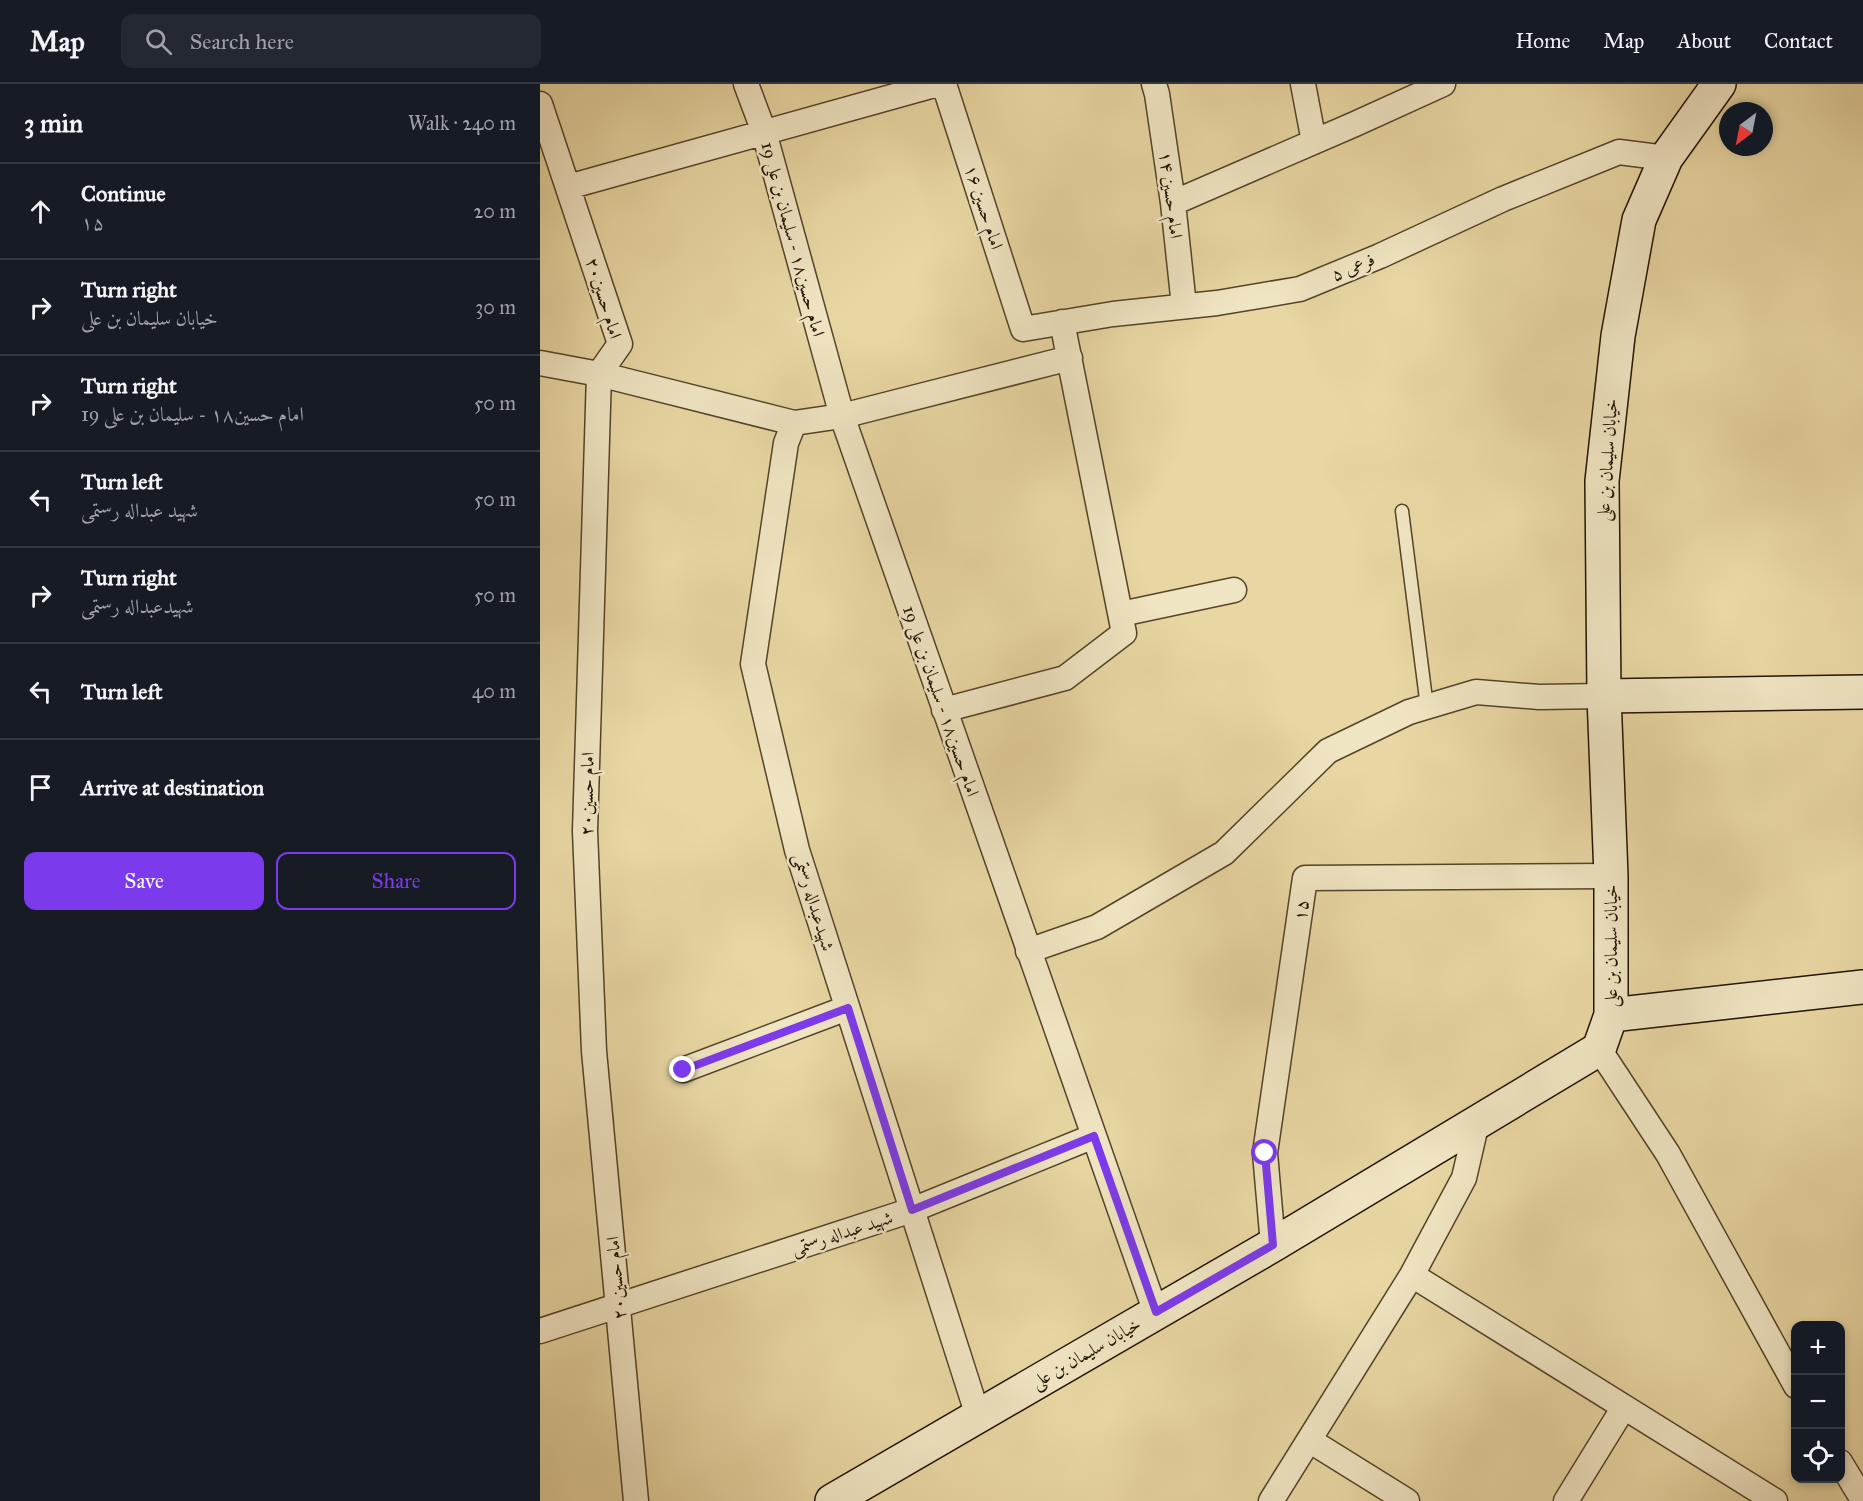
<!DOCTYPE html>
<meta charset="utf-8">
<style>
body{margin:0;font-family:"IM FELL Great Primer",Amiri,serif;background:#242831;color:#f1f3f6}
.controls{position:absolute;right:18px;bottom:18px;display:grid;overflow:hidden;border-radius:12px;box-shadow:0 3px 9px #0003}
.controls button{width:54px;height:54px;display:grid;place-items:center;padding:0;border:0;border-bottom:2px solid #363941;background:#171b24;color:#f1f3f6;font:30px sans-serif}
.compass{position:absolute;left:1179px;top:18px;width:54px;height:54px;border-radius:50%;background:#171b24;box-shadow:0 3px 9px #0003;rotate:212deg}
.stop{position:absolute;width:18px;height:18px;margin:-14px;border:4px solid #7c3aed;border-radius:50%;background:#fff}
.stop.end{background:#7c3aed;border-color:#fff;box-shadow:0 2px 6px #0008}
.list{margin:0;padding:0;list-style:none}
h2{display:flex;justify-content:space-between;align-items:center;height:78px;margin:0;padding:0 24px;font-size:26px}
h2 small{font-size:20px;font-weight:400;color:#9ea1a6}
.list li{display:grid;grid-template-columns:39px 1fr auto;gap:18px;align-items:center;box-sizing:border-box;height:96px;padding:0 24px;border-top:2px solid #363941}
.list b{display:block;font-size:22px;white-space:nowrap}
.list p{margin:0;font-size:20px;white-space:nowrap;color:#9ea1a6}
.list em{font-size:20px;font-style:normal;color:#9ea1a6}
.actions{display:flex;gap:12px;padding:18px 24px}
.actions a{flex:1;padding:14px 0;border:2px solid #7c3aed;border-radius:12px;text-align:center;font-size:21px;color:#7c3aed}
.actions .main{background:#7c3aed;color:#fff}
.icon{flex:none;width:33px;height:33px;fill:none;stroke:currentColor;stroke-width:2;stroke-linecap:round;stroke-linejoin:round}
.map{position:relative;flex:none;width:1323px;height:1417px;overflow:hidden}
header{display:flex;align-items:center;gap:36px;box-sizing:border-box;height:84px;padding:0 30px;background:#171b24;border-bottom:2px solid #363941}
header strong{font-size:28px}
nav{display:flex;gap:33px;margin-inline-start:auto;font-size:21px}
.search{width:420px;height:54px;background:#242831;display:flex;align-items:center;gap:15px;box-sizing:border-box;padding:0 21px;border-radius:12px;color:#9ea1a6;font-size:22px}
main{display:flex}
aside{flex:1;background:#171b24}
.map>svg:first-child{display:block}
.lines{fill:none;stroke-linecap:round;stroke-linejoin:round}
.lane-casing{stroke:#544329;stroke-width:15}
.street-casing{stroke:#544329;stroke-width:27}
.secondary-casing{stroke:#221200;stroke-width:36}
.lane{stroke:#f0e5c3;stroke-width:12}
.street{stroke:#f0e5c3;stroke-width:24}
.secondary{stroke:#f0e5c3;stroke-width:33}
.route{stroke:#7c3aed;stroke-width:8}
.labels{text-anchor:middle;stroke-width:5;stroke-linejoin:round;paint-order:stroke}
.street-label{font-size:18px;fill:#221200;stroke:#f0e5c3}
</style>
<header>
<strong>Map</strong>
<div class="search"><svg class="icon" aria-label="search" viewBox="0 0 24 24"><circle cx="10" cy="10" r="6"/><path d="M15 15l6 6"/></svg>Search here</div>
<nav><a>Home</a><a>Map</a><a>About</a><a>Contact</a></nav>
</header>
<main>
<aside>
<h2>3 min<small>Walk · 240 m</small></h2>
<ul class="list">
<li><svg class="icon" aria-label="ahead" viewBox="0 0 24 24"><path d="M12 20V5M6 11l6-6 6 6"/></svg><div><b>Continue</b><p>۱۵</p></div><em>20 m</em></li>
<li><svg class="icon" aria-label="right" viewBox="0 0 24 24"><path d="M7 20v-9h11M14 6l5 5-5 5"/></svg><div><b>Turn right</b><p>خیابان سلیمان بن علی</p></div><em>30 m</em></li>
<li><svg class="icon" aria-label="right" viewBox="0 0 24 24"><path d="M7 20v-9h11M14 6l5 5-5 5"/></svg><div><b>Turn right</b><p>امام حسین۱۸ - سلیمان بن علی 19</p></div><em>50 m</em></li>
<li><svg class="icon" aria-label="left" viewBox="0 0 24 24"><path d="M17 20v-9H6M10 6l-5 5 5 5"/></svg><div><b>Turn left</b><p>شهید عبداله رستمی</p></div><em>50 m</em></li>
<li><svg class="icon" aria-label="right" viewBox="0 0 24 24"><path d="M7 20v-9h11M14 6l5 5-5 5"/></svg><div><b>Turn right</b><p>شهیدعبداله رستمی</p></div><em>50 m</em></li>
<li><svg class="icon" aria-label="left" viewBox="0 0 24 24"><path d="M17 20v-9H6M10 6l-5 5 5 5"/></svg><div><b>Turn left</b></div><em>40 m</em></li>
<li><svg class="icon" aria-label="arrive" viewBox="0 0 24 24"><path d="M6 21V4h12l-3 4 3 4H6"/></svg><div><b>Arrive at destination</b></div></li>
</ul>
<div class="actions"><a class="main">Save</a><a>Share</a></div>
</aside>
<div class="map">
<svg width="1323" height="1417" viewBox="0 0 1323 1417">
<rect width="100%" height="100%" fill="#e8d7a3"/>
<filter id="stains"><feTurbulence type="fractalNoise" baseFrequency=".00333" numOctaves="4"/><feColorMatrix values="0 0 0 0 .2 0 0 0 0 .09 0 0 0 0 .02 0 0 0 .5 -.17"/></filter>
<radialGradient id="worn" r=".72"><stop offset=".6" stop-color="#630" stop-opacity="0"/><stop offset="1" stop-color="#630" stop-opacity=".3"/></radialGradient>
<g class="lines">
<g class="lane-casing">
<path id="lane" d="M862,427L887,623"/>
</g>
<g class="street-casing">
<path id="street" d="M206,0L224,48L302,332L616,1229
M404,0L483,245L573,230L677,219L760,205L840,172L963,115L1079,68L1126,74
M614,0L617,10L633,119L644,222
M763,0L774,58
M0,20L80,260L59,290L45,747L54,967L96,1417
M28,103L398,0
M633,119L815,40L903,0
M0,279L59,290L254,339
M581,530L694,506
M404,626L525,594L584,549L522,238
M488,867L557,843L684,769L788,667L869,628L936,608L999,613L1064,612
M1059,965L1128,1070L1256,1302
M143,986L307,924
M733,1161L725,1069L765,794L1071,792
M872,1191L1235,1417
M0,1247L372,1126L554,1052
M438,1332L257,766L213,580L246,359L254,339L302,332L530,274
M769,1356L867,1417
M1300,1378L1323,1416
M731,1417L872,1191L924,1094L937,1038
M1026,1417L1084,1323"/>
</g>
<g class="secondary-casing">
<path id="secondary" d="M1064,612L1323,608
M1071,931L1323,903
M292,1417L733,1161L1059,965L1071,931V792L1064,612L1062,397L1078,252L1099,136L1126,74L1179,0"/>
</g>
<use href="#lane" class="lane"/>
<use href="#street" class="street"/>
<use href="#secondary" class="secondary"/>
</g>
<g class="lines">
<path class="route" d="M143,986L308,924L372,1126L554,1052L616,1228L733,1161L725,1069"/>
</g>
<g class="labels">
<g class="street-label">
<text transform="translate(631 111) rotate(83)" y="6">امام حسین ۱۴</text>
<text transform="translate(444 123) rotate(72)" y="6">امام حسین ۱۶</text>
<text transform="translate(253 155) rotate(75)" y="6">امام حسین۱۸ - سلیمان بن علی 19</text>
<text transform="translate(813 183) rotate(-23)" y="6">فرعی ۵</text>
<text transform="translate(64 214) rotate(73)" y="6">امام حسین۲۰</text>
<text transform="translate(1067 376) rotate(-86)" y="6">خیابان سلیمان بن علی</text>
<text transform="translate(401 617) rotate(71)" y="6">امام حسین۱۸ - سلیمان بن علی 19</text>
<text transform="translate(47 710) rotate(-89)" y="6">امام حسین۲۰</text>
<text transform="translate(274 818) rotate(73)" y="6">شهیدعبداله رستمی</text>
<text transform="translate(761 826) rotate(-82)" y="6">۱۵</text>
<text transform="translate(1071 862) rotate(-90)" y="6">خیابان سلیمان بن علی</text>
<text transform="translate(302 1149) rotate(-18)" y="6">شهید عبداله رستمی</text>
<text transform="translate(76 1194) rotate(-95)" y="6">امام حسین۲۰</text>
<text transform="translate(546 1269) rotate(-30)" y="6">خیابان سلیمان بن علی</text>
</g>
</g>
<rect width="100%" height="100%" filter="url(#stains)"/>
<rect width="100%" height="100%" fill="url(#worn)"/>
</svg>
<div class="controls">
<button>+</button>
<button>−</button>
<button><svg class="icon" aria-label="locate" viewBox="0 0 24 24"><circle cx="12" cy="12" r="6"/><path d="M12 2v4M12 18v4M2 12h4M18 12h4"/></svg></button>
</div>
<svg class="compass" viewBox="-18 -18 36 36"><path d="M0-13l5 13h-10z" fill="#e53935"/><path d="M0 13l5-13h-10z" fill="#9ea1a6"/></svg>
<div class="stop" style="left:725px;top:1069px"></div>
<div class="stop end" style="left:143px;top:986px"></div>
</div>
</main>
